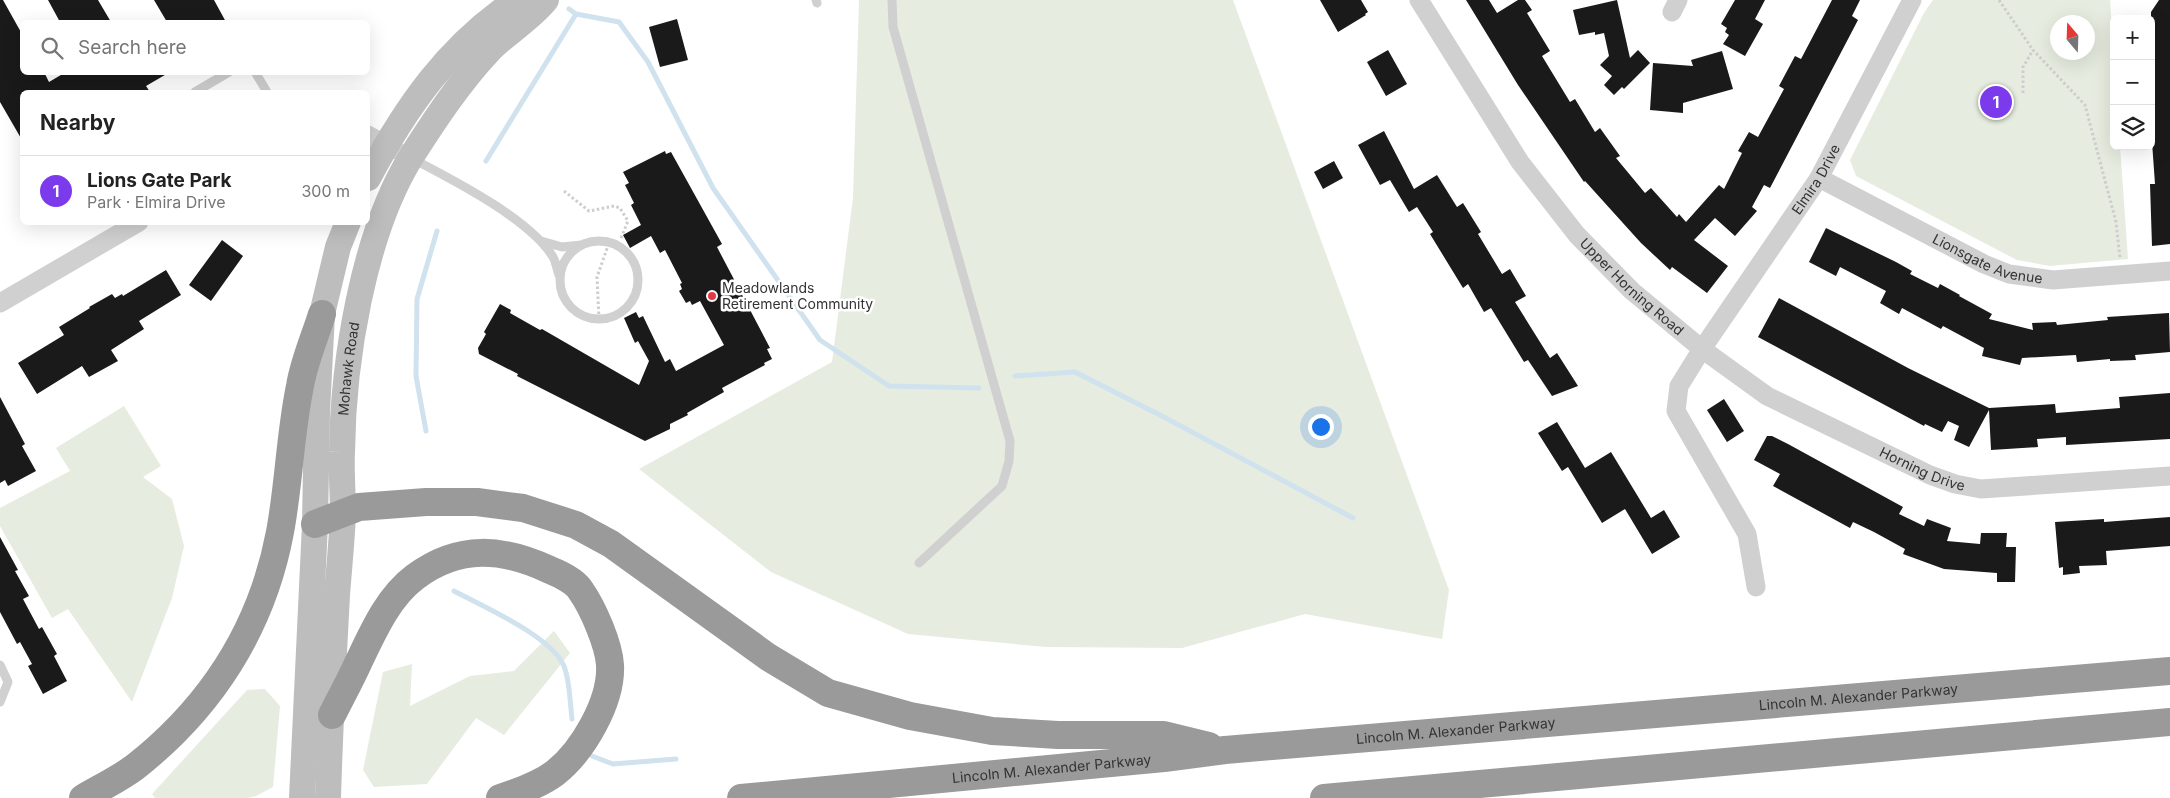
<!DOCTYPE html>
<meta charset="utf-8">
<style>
body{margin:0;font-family:Inter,sans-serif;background:#f2f2f2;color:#222}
.controls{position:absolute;right:15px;top:15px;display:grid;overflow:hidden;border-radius:8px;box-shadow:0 5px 20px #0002}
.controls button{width:45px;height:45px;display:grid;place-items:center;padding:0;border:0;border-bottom:1px solid #e0e0e0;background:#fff;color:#222;font:25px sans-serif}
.compass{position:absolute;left:2050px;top:15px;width:45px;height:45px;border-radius:50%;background:#fff;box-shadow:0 5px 20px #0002;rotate:341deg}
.you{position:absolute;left:1320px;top:426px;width:18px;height:18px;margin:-12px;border:4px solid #fff;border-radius:50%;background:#1a73e8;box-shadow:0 0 0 8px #1a73e833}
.badge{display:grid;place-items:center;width:32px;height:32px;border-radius:50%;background:#7c3aed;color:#fff;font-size:16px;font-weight:700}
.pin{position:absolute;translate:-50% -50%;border:2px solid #fff;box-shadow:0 1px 5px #0006}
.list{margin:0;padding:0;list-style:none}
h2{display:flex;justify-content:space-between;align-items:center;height:65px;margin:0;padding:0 20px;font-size:21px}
h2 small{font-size:16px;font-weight:400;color:#767676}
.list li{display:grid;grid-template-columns:32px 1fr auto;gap:15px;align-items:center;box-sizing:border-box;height:70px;padding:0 20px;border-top:1px solid #e0e0e0}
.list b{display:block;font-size:19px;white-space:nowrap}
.list p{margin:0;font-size:16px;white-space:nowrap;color:#767676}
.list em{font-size:16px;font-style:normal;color:#767676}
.icon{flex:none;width:28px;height:28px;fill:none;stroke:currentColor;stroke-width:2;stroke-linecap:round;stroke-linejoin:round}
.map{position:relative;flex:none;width:2170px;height:798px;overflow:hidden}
.search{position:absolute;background:#fff;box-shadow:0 5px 20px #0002;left:20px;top:20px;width:350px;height:55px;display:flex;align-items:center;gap:12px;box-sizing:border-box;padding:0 18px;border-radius:8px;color:#767676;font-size:19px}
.panel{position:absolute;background:#fff;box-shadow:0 5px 20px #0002;left:20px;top:90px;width:350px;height:135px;border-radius:8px}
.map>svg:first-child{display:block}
.green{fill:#e6ecdf;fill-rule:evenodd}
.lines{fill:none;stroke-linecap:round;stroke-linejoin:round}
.stream{stroke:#cfe2ee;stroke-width:5}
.building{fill:#1a1a1a}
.path{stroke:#cdcdcd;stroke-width:3;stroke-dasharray:2.5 2.5;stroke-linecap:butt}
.service{stroke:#d0d0d0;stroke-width:9}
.minor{stroke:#d0d0d0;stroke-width:19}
.secondary{stroke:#bdbdbd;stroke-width:26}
.motorway{stroke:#9a9a9a;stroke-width:28}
.poi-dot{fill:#e63946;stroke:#fff;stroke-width:2}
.labels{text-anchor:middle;stroke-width:5;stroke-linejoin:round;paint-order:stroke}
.street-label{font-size:14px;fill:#333;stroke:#fff}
.poi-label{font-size:14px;fill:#333;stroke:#fff;text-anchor:start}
</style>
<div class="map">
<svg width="2170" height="798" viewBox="0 0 2170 798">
<rect width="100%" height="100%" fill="#fff"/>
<path class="green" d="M859,0H1233L1449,590L1442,639L1305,614L1182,648L1046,647L908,634L771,572L639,469L832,362L853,198Z
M1933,0H2110L2114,57V146H2120L2128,259L2050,266L2017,260L1856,176L1850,160L1924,13ZM2058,22H2088V52H2058Z
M124,406L161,466L143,477L172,499L184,546L172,598L132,702L68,609L52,618L0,526V508L70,471L56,448Z
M554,631L570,653L504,735L476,718L427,784L374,787L363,770L383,672L412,664L410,706L470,676L514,671Z
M265,689L280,706L273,787L256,796L248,798H155L152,794L247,690Z"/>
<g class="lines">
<path class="stream" d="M569,9L576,14L619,22L648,62L713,188L820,340L889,386L979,388
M486,161L576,14
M1015,376L1075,372L1160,415L1353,518
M426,431L416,376L417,299L437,231
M454,591C482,606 556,638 565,669C570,684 570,703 572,719
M592,756L613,764L676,759"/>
</g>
<path class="building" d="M0,0H3L22,34V72H44L49,82L66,72H170L146,86L150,92H22V140L0,102Z
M48,0H98L111,22H60Z
M154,0H214L226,22H167Z
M1320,0H1361L1368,12L1365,14L1366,15L1338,32Z
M1466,0H1489L1497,13L1518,0H1525L1532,10L1527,13L1550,51L1542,56L1570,102L1575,99L1595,132L1600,128L1620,156L1616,158L1645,193L1651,188L1677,217L1679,214L1686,222L1719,185L1724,189L1742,153L1738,151L1749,132L1758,137L1784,89L1779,86L1795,56L1801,59L1832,0H1860L1852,16L1858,20L1770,188L1764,185L1752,207L1757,211L1735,236L1715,218L1694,240L1728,266L1707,293L1672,267L1670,270L1641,243L1585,181L1584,182L1518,85Z
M1617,0L1630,58L1638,50L1650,63L1624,89L1622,87L1614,95L1604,85L1612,76L1600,65L1609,56L1604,33L1595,35V32L1579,35L1573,10Z
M1735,0H1765L1755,19L1763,24L1745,56L1723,44L1729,35L1725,32L1727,28L1721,24Z
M2159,0H2170V244L2152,246L2150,184H2155L2151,128V12Z
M677,19L688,60L660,67L649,27Z
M1388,50L1407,84L1386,96L1367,62Z
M1722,51L1733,89L1683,103V113L1650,110L1653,63L1693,66L1691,60Z
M1384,131L1414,189L1437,175L1457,207L1463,203L1481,232L1478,234L1502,274L1510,269L1526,296L1515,302L1550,358L1557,353L1578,386L1552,396L1528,360L1524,362L1491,308L1484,312L1468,284L1463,288L1430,234L1433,232L1417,207L1409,212L1390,180L1380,185L1358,145Z
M665,151L666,154L671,152L722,244L717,247L770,348L767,349L772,359L764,363L765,365L722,388L724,392L687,413L688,415L670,424V429L645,441L517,376L518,374L479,354L478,348L486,334L484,332L500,304L511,310L510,313L517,317L540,330L542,329L639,385L649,361L638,341L635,343L624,318L636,312L639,318L643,316L665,362L670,359L676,371L724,345L700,301L692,305L690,301L686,303L679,291L682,289L680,284L682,283L665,250L660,253L651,236L630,248L623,235L641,225L631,205L634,203L625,185L629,183L623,172Z
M1334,161L1343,178L1323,189L1314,172Z
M1826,228L1896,262L1912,271L1910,274L1938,288L1940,284L1960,295L1959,296L1992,314L1989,319L2033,330L2032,323L2056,322L2057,325L2108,320L2107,317L2169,313L2170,352L2135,355L2136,360L2110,361V359L2077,362L2076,355L2022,358L2020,365L1982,356L1984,348L1943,326L1941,329L1902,308L1899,314L1880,303L1886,291L1840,267L1836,276L1809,262Z
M222,240L243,256L211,301L189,285Z
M166,270L181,295L139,321L144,329L111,350L118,361L89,377L82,366L37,394L18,363L64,335L59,327L90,308L89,307L112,294L115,298L122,294L123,296Z
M1779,298L1908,368L1989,408L2055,404L2056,413L2120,408L2119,397L2170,393V439L2066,445V437L2037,439L2038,447L1991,450L1989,410L1969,447L1954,440L1959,426L1948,421L1942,432L1925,424L1924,426L1758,337Z
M0,397L25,444L22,446L36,471L8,486L5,480L0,483Z
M1724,399L1744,431L1727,442L1707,410Z
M1557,422L1585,468L1611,452L1651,518L1664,510L1680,537L1652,554L1625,509L1602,523L1568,467L1562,471L1538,433Z
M1767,436H1772L1788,444L1903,507L1899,514L1924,526L1927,519L1951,528L1947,541L1980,544L1981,533H2007L2006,547H2016L2015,582H1997V573L1944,569L1903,554L1905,549L1874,532L1853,522L1850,528L1773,486L1780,474L1754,460Z
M2170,517V546L2106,551L2107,565L2079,566L2080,573L2063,575V567L2059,568L2055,522L2104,519V522Z
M0,537L18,570L15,571L29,596L23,599L39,629L42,627L57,654L54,656L67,681L43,694L28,666L32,664L20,642L17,644L0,612Z"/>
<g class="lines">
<path class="path" d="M1999,0L2033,50L2085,105L2116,222L2120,259
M2023,93V67L2033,50
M564,191L589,211L614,206L620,208L628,221L621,238
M599,319L597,277L609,243"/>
<path class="service" d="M816,0L817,3
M892,0L893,27L1010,441L1009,461L1002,486L919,563
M255,72L267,92
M195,92L229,72
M413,159C453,180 530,219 553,257C556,262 557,270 559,275
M541,241L562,247L581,245
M560 280a39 39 0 1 1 78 0a39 39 0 1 1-78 0Z
M0,665L8,682L0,702"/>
<g class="minor">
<path id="s1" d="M1419,0L1520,162L1577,235L1632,291L1702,349L1767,396L1930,475L1955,484L1981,489L2170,476"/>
<path d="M1672,12L1678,0"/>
<path d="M368,135L396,150"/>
<path id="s2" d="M1819,178L1984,264L2009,274L2053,280L2170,271"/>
<path d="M0,303L139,222"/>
<path id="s3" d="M1756,587L1747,534L1676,411L1679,386L1702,349L1819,178L1912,0"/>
</g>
<g class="secondary">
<path d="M368,178C406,107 448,46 517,0"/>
<path d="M302,798L315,524L317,412L322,314L338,247L348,222"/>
<path id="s4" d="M328,798C330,730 333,663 337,595C339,568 342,540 343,513C343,493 341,473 342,452C343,361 363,235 411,157C434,121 459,83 488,52C506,33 530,20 546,0"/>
</g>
<g class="motorway">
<path d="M315,524L359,507L426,502H477L523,508L576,525L611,544L768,657L828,693L910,716L992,731L1058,735H1164L1209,746"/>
<path d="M332,715C341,697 351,679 359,661C373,632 388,597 415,577C459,544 503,548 550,570C560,574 576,582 581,591C593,608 609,645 610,665C612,701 583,751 555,773C539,785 519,792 500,798"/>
<path d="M83,798C100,788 119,779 135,767C211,707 262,628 280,532C289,484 290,434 300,386C304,361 315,337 322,314"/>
<path id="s5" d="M741,798L1164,758L1225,750L2170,671"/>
<path d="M1324,798L2170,722"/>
</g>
</g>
<circle class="poi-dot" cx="712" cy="296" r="5"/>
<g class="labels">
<g class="street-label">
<text dy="5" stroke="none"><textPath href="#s3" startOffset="469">Elmira Drive</textPath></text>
<text dy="5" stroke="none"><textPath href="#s2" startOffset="188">Lionsgate Avenue</textPath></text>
<text dy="5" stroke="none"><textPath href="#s1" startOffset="359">Upper Horning Road</textPath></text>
<text dy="5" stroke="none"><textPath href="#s4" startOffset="430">Mohawk Road</textPath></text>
<text dy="5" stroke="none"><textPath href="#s1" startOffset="705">Horning Drive</textPath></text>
<text dy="5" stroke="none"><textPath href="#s5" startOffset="1122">Lincoln M. Alexander Parkway</textPath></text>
<text dy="5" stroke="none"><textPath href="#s5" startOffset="718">Lincoln M. Alexander Parkway</textPath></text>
<text dy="5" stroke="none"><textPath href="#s5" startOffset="312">Lincoln M. Alexander Parkway</textPath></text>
</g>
<g class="poi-label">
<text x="722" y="293">Meadowlands<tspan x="722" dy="16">Retirement Community</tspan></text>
</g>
</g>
</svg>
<div class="controls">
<button>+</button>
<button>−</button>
<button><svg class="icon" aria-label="layers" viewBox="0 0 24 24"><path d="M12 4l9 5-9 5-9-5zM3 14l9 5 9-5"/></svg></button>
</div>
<svg class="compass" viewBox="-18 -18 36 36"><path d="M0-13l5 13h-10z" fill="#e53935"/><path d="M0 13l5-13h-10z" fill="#767676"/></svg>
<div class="you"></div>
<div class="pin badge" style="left:1996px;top:102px">1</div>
<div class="search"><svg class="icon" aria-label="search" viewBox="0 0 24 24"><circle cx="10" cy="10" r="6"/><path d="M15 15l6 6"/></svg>Search here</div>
<section class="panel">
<h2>Nearby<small></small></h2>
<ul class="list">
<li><span class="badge">1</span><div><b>Lions Gate Park</b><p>Park · Elmira Drive</p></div><em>300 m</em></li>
</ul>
</section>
</div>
